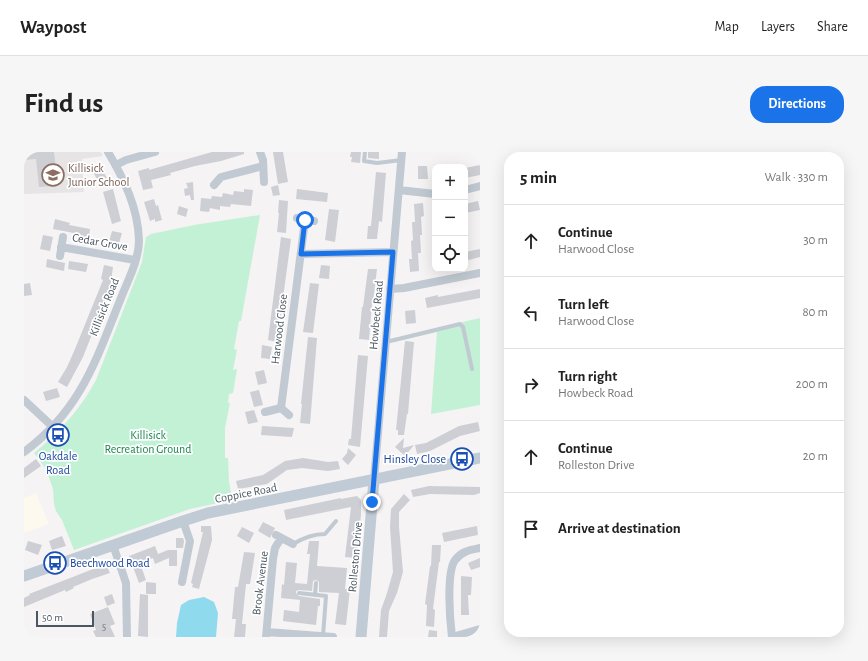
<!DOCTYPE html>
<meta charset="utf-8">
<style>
body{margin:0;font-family:"Alegreya Sans",sans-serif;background:#f6f6f6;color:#222}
.controls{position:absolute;right:12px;top:12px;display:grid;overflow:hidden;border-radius:8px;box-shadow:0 4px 16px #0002}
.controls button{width:36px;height:36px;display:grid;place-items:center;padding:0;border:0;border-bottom:1px solid #e0e0e0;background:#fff;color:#222;font:20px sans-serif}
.scale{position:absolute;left:12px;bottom:10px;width:58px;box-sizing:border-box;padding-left:4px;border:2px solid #4a5661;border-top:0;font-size:11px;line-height:14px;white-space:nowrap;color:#4a5661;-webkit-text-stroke:3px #fff;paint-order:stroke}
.stop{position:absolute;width:12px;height:12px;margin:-9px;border:3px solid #1a73e8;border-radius:50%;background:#fff}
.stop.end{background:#1a73e8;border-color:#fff;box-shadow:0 1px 4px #0008}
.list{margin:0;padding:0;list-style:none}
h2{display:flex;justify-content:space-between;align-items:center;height:52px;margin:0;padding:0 16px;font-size:17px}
h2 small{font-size:13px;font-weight:400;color:#767676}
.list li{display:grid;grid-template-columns:26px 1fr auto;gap:12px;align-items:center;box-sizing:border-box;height:72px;padding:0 16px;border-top:1px solid #e0e0e0}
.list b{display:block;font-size:15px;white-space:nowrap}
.list p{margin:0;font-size:13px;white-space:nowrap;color:#767676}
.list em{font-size:13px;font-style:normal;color:#767676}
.icon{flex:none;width:22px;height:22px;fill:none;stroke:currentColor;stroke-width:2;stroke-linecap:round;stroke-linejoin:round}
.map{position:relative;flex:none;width:456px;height:485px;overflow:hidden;border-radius:16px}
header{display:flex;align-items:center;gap:24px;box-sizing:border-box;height:56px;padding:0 20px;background:#fff;border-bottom:1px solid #e0e0e0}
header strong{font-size:19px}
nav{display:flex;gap:22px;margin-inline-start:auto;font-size:14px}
.intro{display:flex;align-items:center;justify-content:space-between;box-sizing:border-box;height:96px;padding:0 24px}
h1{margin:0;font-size:28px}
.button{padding:10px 18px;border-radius:16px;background:#1a73e8;color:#fff;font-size:14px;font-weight:700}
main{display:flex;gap:24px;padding:0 24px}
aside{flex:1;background:#fff;border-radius:16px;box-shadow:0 4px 16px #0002}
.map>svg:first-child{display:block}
.commercial{fill:#fdf9ef}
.education{fill:#e6e4e5}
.green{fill:#c3f1d5}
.water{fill:#90daee}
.building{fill:#cdcfd5}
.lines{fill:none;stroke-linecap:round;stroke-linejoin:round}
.lane{stroke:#c1cad2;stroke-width:4}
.street{stroke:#c1cad2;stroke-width:8}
.secondary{stroke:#c1cbd6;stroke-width:11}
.route{stroke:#1a73e8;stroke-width:5}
.labels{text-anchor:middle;stroke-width:3.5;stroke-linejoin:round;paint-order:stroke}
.number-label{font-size:10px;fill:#6b747e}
.education-label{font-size:12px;fill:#785e54;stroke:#fff;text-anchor:start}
.street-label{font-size:12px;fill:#4a5661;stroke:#fff}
.park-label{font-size:12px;fill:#17864f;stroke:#fff}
.transit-label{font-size:12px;fill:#164399;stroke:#fff}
</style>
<header>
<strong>Waypost</strong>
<nav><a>Map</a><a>Layers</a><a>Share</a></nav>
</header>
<div class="intro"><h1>Find us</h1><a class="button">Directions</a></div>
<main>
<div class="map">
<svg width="456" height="485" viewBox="0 0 456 485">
<rect width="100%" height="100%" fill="#f5f3f3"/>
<path class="commercial" d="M12,341L25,372L0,381V346Z"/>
<path class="education" d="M0,0H77L79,4L58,7L60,40L0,42Z"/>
<path class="green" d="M236,63L217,169H215L210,197L213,198L209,218L213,217L209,241L205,242L204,251H206L201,276V306H204L205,329L208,348L166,357L50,398L38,368L32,359L30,352L29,337L22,317L10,301C35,281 57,256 72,228L118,110L122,85L127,82L170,73Z
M456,166V253L407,262L413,180L370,190L371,186Z"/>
<path class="water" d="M180,445L190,450L194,461L192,485H152L153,471L157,453L165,448Z"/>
<path class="building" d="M0,0H30L32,17L28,18L29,34L15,35L12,7L0,8Z
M188,0H220V2L197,9L171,14L146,21L147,23L127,28L129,36L119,38L114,19L125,16V18Z
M249,0H259L264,30L254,32Z
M327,0H337L336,11L327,10L328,5H326Z
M344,0H355V7L344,6Z
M456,13V23L441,26V16Z
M394,14H403L404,27H394Z
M77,15L84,28L76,33L69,20Z
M352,20L362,21L358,70L355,69L353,87H343L344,74H347Z
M169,30L170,48H167L166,43L161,44L160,37L164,36L162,31Z
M254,33L256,43L249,44L247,35Z
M89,37L97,69L88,72L79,40Z
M220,37L229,38L227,54L207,52L206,55L196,54V58L186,56L185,60L176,59L177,46L187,47L188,44L198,45L199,41L209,43L210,39L220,40Z
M273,37L304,41L303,50L272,47Z
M130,47L132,54L134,53L138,68L131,70V67L126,69L120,50Z
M255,48L264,49L262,81L253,80L255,61H254Z
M454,49L456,58L441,61V52Z
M399,51L400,64L397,65L398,83H396L397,101H394L395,119L386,120L385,107H388L387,89L389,88L388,70H391L390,52Z
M155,54L164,57L162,65L153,62Z
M305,57L315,58L311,90L301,88Z
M31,67L46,71L45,73L66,77L65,86L50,84V81L29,77Z
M88,79L98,81L94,95L84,93Z
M19,83L29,85L26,99L16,97Z
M257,85L267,87L253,190L244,188Z
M456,97V105L441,109V100Z
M23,107L41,111L40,119L22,115Z
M45,109L64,112L62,120L44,117Z
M80,113L89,115L86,137L59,205L43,235L34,230L43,215L51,197L79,128L77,127Z
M297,113L306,114L305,127L295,126Z
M344,117H353L349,150H348L345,188L335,187L338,155H339Z
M6,131L8,143L0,144V132Z
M286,131L295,132L289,181L279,180Z
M456,137V146L403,156L401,146L414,143V145Z
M391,158L392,171L382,172L381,159Z
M284,185L293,186L286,272L276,271L278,252H277Z
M381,189L390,190L384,262H383L380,283H374V278H372Z
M238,193L248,195L246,207L237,206Z
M334,203L344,204L336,295L324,293L325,287H327Z
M240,218L243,231L234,233L231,220Z
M33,236L36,245L22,249L19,240Z
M235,238L239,253L230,255L226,240Z
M230,258L234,270L224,272L221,260Z
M454,270L456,279L436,284L406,299L393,302L391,293L402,291L435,274Z
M238,274L270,276L268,285L237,283Z
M380,286L379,296L390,293L381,304L371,295Z
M324,296L332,303L324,313L318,307L323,301Z
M279,306L304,310L314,309L316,317L304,319L278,316L263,318L243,332L214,337L212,329L239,323L261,309Z
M12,307L17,314L0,326V316Z
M405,334L456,335V341L450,343L406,342L389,345L387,338Z
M380,342L386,348L375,360V375L379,420L373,441L365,459L363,485H355L357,458L363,441L369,420L366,375L367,357Z
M333,344L337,348V363L332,406L321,405L327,355L262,368L260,358L317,346V347Z
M239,370L251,376L246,386L234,379Z
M177,374H187L188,388L175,437L168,435L169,432L167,431L179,380H177Z
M453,374L454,383L420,390L418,381Z
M218,375L230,381L225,391L213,384Z
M38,384L42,394L28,398L25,389Z
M152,386H159L160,389L159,396H152Z
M4,389L18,393L14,403L1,398Z
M285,389H295L293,414L323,416L321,437H326L322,473L311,472L315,441L295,440V430L292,428L289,429L288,439L275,438L272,439V441L275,444L296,447V454H294L292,473L259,469L260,458L275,460L276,448L257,446L258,432L260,433L262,410L273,411L271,431L283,432L286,402H283Z
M408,393H417L416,410H415L409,457L411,458L410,475L402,474L403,453L401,452L406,414H407Z
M131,394L134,402L144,398H153V414H145V406L131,412L129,406L116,411L122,428L115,431L105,404Z
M220,400L231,401L226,432H222L218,472H222L221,485H210L212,467H208L211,435H214Z
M456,406V415L447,418L444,411Z
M82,412L86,421L68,427L49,435L50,436L42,440L41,438L0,455V446L6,443L5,442Z
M437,424L448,425L447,443H444L445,463H437Z
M122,430L132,431V442H122Z
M88,442L91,451L83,454L80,445Z
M116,442L124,443V485L114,484Z
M84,455L91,472L86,474L91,485H72L69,479L72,478L66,462Z
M405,478L413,479V485H404Z"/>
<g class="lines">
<path class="lane" d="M341,0L340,9L353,11L378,8
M362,190L436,172L439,175L448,217
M269,392C279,386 288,382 301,382L312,369
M275,441L302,444L299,484
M291,443L292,431"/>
<path class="street" d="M236,0L239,8L240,30
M92,13L102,8L131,0
M190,33L197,25L239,14
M375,38L411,42
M441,38L456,34
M273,66L290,69
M37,95L111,108
M277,102L369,100
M36,104L39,85
M366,137L380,136L456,121
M0,248L29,275
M257,256L281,68
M241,260L257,256L265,263
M0,300C57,258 72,208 97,146C104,128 115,108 115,88C114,56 100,27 84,0
M350,328L378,0
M252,383L269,392
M89,393L102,431L103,485
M158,430L166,389L159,369
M243,480L309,485
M242,485L249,407L251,396L257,386
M428,485C426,469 422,421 431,408C438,399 446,398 456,396
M428,485L456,477"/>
<path class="secondary" d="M0,424L159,369L184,361L456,306
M337,485L350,328"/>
</g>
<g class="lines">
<path class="route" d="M281,68L277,102L369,100L348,350"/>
</g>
<defs>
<g id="school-ring" transform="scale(1.15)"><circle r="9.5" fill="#fff" stroke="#8d6e63" stroke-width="1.5"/><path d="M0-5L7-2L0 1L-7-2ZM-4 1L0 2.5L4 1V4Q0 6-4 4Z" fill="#8d6e63"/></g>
<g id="bus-ring" transform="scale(1.15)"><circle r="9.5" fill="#fff" stroke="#1a4fb4" stroke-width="1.5"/><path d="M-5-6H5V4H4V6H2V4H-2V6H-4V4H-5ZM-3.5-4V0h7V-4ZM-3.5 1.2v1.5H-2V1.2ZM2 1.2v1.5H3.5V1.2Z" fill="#1a4fb4"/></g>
</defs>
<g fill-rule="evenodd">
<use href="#school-ring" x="29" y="23"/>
<use href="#bus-ring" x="34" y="283"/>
<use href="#bus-ring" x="438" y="307"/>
<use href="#bus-ring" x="31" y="411"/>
</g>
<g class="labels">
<g class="number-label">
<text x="80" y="478">5</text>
</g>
<g class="education-label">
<text x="44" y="20">Killisick<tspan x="44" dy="14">Junior School</tspan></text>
</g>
<g class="street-label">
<text transform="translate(76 90) rotate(10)" y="4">Cedar Grove</text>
<text transform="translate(80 155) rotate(-68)" y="4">Killisick Road</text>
<text transform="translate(352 163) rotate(-85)" y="4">Howbeck Road</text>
<text transform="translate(255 177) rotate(-83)" y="4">Harwood Close</text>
<text transform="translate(222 341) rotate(-11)" y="4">Coppice Road</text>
<text transform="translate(331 405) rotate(-85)" y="4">Rolleston Drive</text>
<text transform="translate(236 431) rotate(-83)" y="4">Brook Avenue</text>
</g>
<g class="park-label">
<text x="124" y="287">Killisick<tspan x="124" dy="14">Recreation Ground</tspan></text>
</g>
<g class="transit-label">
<text x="34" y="308">Oakdale<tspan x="34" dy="14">Road</tspan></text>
<text x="422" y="311" text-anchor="end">Hinsley Close</text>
<text x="46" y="415" text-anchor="start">Beechwood Road</text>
</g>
</g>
</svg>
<div class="controls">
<button>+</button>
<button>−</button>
<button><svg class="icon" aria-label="locate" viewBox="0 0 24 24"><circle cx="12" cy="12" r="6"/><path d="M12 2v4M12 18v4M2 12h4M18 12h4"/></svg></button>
</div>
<div class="scale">50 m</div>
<div class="stop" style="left:281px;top:68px"></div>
<div class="stop end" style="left:348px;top:350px"></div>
</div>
<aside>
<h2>5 min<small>Walk · 330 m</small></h2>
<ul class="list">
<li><svg class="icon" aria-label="ahead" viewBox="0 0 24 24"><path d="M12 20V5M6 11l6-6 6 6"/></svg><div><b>Continue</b><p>Harwood Close</p></div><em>30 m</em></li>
<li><svg class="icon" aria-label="left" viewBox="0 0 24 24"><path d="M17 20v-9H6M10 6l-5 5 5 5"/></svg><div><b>Turn left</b><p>Harwood Close</p></div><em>80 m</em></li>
<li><svg class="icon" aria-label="right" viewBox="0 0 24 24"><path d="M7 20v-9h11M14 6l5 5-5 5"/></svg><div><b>Turn right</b><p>Howbeck Road</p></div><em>200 m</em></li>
<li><svg class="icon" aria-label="ahead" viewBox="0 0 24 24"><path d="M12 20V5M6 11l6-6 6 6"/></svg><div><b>Continue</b><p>Rolleston Drive</p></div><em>20 m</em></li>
<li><svg class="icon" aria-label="arrive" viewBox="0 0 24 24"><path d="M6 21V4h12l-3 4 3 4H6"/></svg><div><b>Arrive at destination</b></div></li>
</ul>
</aside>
</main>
